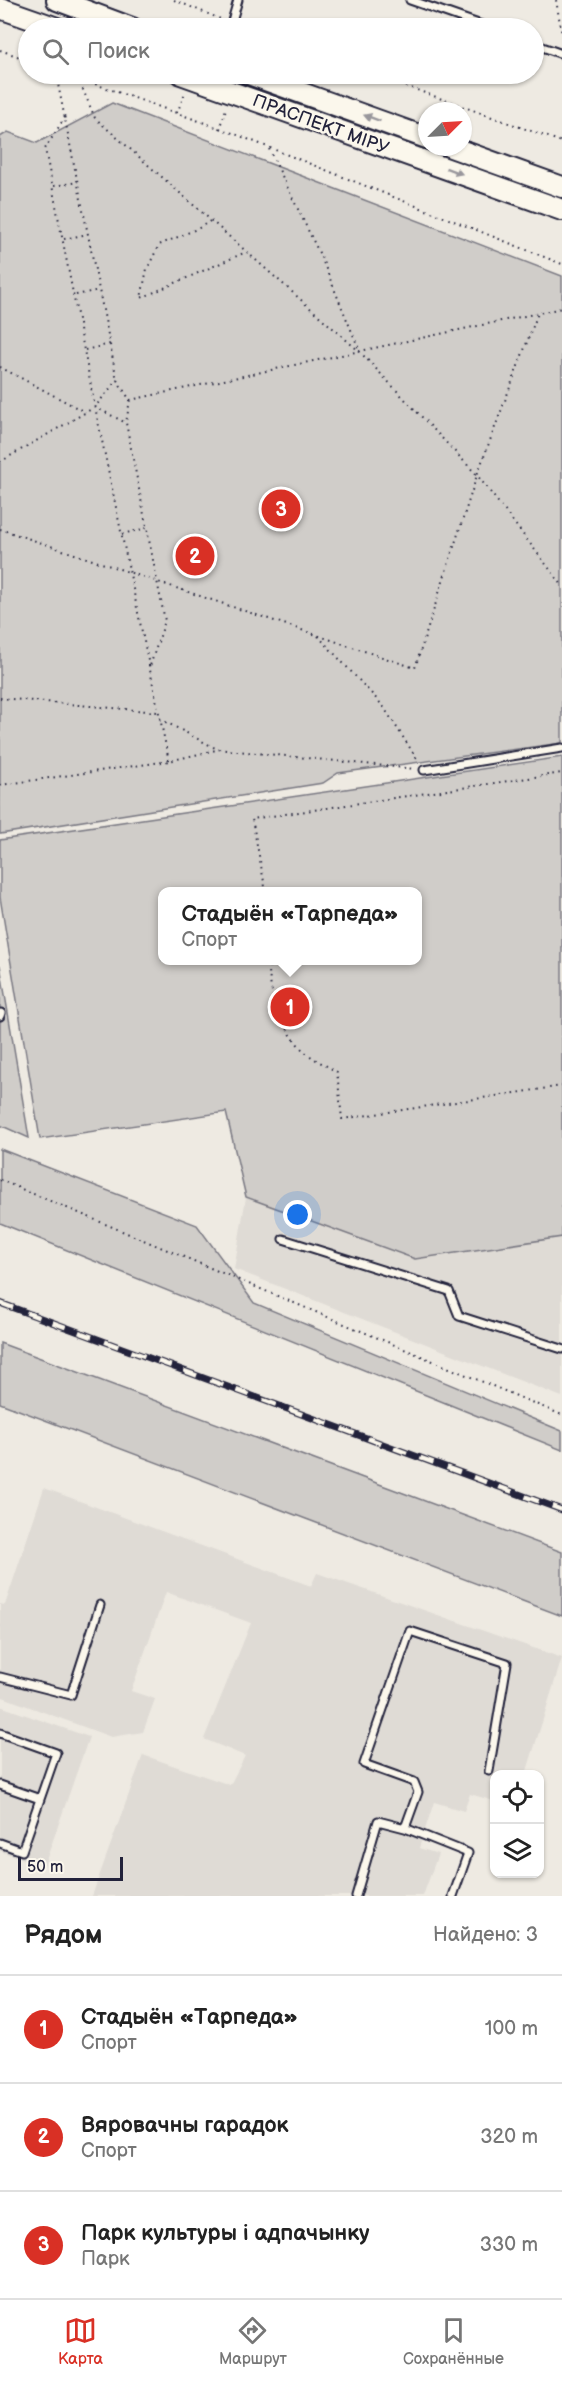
<!DOCTYPE html>
<html lang="ru">
<meta charset="utf-8">
<style>
body{margin:0;font-family:"Balsamiq Sans",sans-serif;background:#f6f6f6;color:#222}
.controls{position:absolute;right:18px;bottom:18px;display:grid;overflow:hidden;border-radius:12px;box-shadow:0 2px 4px #0004}
.controls button{width:54px;height:54px;display:grid;place-items:center;padding:0;border:0;border-bottom:2px solid #e0e0e0;background:#fff;color:#222;font:30px sans-serif}
.compass{position:absolute;left:418px;top:102px;width:54px;height:54px;border-radius:50%;background:#fff;box-shadow:0 2px 4px #0004;rotate:66deg}
.scale{position:absolute;left:18px;bottom:15px;width:105px;box-sizing:border-box;padding-left:6px;border:3px solid #22223b;border-top:0;font-size:16px;line-height:21px;white-space:nowrap;color:#22223b;-webkit-text-stroke:4px #fbf7ec;paint-order:stroke}
.you{position:absolute;left:298px;top:1215px;width:21px;height:21px;margin:-15px;border:4px solid #fff;border-radius:50%;background:#1a73e8;box-shadow:0 0 0 9px #1a73e833}
.badge{display:grid;place-items:center;width:39px;height:39px;border-radius:50%;background:#d93025;color:#fff;font-size:20px;font-weight:700}
.pin{position:absolute;translate:-50% -50%;border:3px solid #fff;box-shadow:0 2px 6px #0006}
.popup{position:absolute;left:158px;top:887px;width:264px;height:78px;box-sizing:border-box;display:grid;place-content:center;border-radius:12px;background:#fff;filter:drop-shadow(0 2px 4px #0005);font-size:20px;white-space:nowrap;color:#767676}
.popup b{font-size:22px;color:#222}
.popup::after{content:'';position:absolute;left:50%;top:100%;margin-left:-12px;border:12px solid transparent;border-top-color:#fff}
.list{margin:0;padding:0;list-style:none}
h2{display:flex;justify-content:space-between;align-items:center;height:78px;margin:0;padding:0 24px;font-size:26px}
h2 small{font-size:20px;font-weight:400;color:#767676}
.list li{display:grid;grid-template-columns:39px 1fr auto;gap:18px;align-items:center;box-sizing:border-box;height:108px;padding:0 24px;border-top:2px solid #e0e0e0}
.list b{display:block;font-size:22px;white-space:nowrap}
.list p{margin:0;font-size:20px;white-space:nowrap;color:#767676}
.list em{font-size:20px;font-style:normal;color:#767676}
.icon{flex:none;width:33px;height:33px;fill:none;stroke:currentColor;stroke-width:2;stroke-linecap:round;stroke-linejoin:round}
.map{position:relative;flex:none;width:562px;height:1896px;overflow:hidden}
.search{position:absolute;background:#fff;box-shadow:0 2px 4px #0004;left:18px;right:18px;top:18px;height:66px;display:flex;align-items:center;gap:15px;box-sizing:border-box;padding:0 21px;border-radius:33px;color:#767676;font-size:22px}
.sheet{height:402px;background:#fff}
nav{display:flex;justify-content:space-around;align-items:center;box-sizing:border-box;height:84px;border-top:2px solid #e0e0e0;background:#fff;font-size:16px;color:#767676}
nav a{display:grid;justify-items:center;gap:3px}
nav .on{color:#d93025}
.map>svg:first-child{display:block}
.built{fill:#dfdbd5}
.green{fill:#d0cdc9;stroke:#797882;stroke-width:1.5;fill-rule:evenodd}
.lines{fill:none;stroke-linecap:round;stroke-linejoin:round}
.lane-casing{stroke:#22223b;stroke-width:11}
.secondary-casing{stroke:#22223b;stroke-width:24}
.path{stroke:#22223b;stroke-width:2;stroke-dasharray:1.5 4.5;stroke-linecap:butt}
.lane{stroke:#fbf7ec;stroke-width:7}
.secondary{stroke:#fbf7ec;stroke-width:20}
.rail-casing{stroke:#22223b;stroke-width:7}
.rail{stroke:#fbf7ec;stroke-width:4.5;stroke-dasharray:14;stroke-linecap:butt}
.oneway{fill:#99979c}
.labels{text-anchor:middle;stroke-width:5;stroke-linejoin:round;paint-order:stroke}
.street-label{font-size:18px;fill:#22223b;stroke:#fbf7ec}
</style>
<div class="map">
<svg width="562" height="1896" viewBox="0 0 562 1896">
<rect width="100%" height="100%" fill="#eeeae2"/>
<filter id="ink" filterUnits="userSpaceOnUse"><feTurbulence type="fractalNoise" baseFrequency=".0167" numOctaves="2"/><feDisplacementMap in="SourceGraphic" scale="12" xChannelSelector="R" yChannelSelector="G"/><feConvolveMatrix kernelMatrix="1 2 1 2 8 2 1 2 1" color-interpolation-filters="sRGB"/></filter>
<g filter="url(#ink)">
<path class="built" d="M246,1197L415,1259L562,1237V1397L234,1269Z
M44,1488L311,1586L317,1573L562,1658L526,1774H494V1801L470,1794L464,1811L434,1802L419,1848L438,1854L423,1896H92L143,1755L230,1785L245,1756L204,1739L251,1623L166,1592L131,1691L155,1699L143,1732L111,1737L0,1696V1604L5,1605Z
M0,1706L89,1737L44,1866L0,1851Z"/>
<path class="green" d="M112,103L562,276V743L338,773L323,783L0,834V137L8,132L37,143Z
M562,757V1237L415,1259L246,1197L226,1112L40,1139L0,897V840ZM162,892H418V960H162Z
M0,965L29,1138L0,1125Z
M0,1149L197,1225L254,1303L562,1431V1450L0,1223Z
M0,1343L562,1552V1616L0,1403Z"/>
<g class="lines">
<g class="lane-casing">
<path id="lane" d="M410,0L490,28
M230,28L238,0
M534,44L562,54
M424,770L562,748
M0,1016L1,1013
M283,1239L449,1291L459,1316L562,1349
M0,1677L71,1695L100,1605
M0,1733L56,1753L22,1851L0,1843
M0,1785L40,1799
M356,1896L378,1821L405,1828
M453,1896L468,1853L405,1828L418,1792L414,1782L364,1764L410,1631L507,1663L489,1771"/>
</g>
<g class="secondary-casing">
<path id="secondary" d="M57,0L132,28
M0,8L57,28
M181,74L562,210
M249,74L427,138
M451,147L562,187"/>
</g>
<path class="path" d="M174,0L223,20
M556,0L562,35
M501,26L508,28
M208,28L212,17
M0,50L28,60
M56,74L117,380L130,400L126,423L165,621L150,666
M67,74L230,132L562,264
M372,74L562,142
M78,78L95,118L360,352L477,475L562,585
M177,113L185,93
M65,117L45,149L95,407L169,761
M219,129L226,109
M269,149L321,257L359,349
M54,186L78,182
M210,221L199,228L159,245L147,269L141,298L246,252
M64,239L88,234
M76,295L99,290
M85,350L110,344
M0,367L85,412
M130,400L562,308
M95,407L126,423
M0,462L95,407L117,380
M0,529L415,668L477,475L538,313
M122,534L147,528
M318,636L383,706L419,762
M0,698L158,712
M160,719L217,749L415,769
M0,785L169,761L216,750
M266,892L252,819L562,773
M270,960C265,988 283,1028 301,1048C310,1058 326,1065 337,1072L342,1119L562,1086
M0,1180L562,1415"/>
<use href="#lane" class="lane"/>
<use href="#secondary" class="secondary"/>
<g class="rail-casing">
<path id="rail" d="M0,1303L562,1510"/>
</g>
<use href="#rail" class="rail"/>
</g>
<defs><path id="oneway-solid" d="M-6-.8H1V-3.2L6.5 0L1 3.2V.8H-6Z" transform="scale(1.5)"/></defs>
<g class="oneway">
<use href="#oneway-solid" transform="translate(372 118) rotate(-160)"/>
<use href="#oneway-solid" transform="translate(454 171) rotate(20)"/>
</g>
</g>
<g class="labels">
<g class="street-label">
<text transform="translate(321 124) rotate(20)" y="6">ПРАСПЕКТ МІРУ</text>
</g>
</g>
</svg>
<div class="controls">
<button><svg class="icon" aria-label="locate" viewBox="0 0 24 24"><circle cx="12" cy="12" r="6"/><path d="M12 2v4M12 18v4M2 12h4M18 12h4"/></svg></button>
<button><svg class="icon" aria-label="layers" viewBox="0 0 24 24"><path d="M12 4l9 5-9 5-9-5zM3 14l9 5 9-5"/></svg></button>
</div>
<svg class="compass" viewBox="-18 -18 36 36"><path d="M0-13l5 13h-10z" fill="#e53935"/><path d="M0 13l5-13h-10z" fill="#767676"/></svg>
<div class="scale">50 m</div>
<div class="you"></div>
<div class="pin badge" style="left:290px;top:1007px">1</div>
<div class="popup"><b>Стадыён «Тарпеда»</b>Спорт</div>
<div class="pin badge" style="left:195px;top:556px">2</div>
<div class="pin badge" style="left:281px;top:509px">3</div>
<div class="search"><svg class="icon" aria-label="search" viewBox="0 0 24 24"><circle cx="10" cy="10" r="6"/><path d="M15 15l6 6"/></svg>Поиск</div>
</div>
<section class="sheet">
<h2>Рядом<small>Найдено: 3</small></h2>
<ul class="list">
<li><span class="badge">1</span><div><b>Стадыён «Тарпеда»</b><p>Спорт</p></div><em>100 m</em></li>
<li><span class="badge">2</span><div><b>Вяровачны гарадок</b><p>Спорт</p></div><em>320 m</em></li>
<li><span class="badge">3</span><div><b>Парк культуры і адпачынку</b><p>Парк</p></div><em>330 m</em></li>
</ul>
</section>
<nav>
<a class="on"><svg class="icon" aria-label="map" viewBox="0 0 24 24"><path d="M3 6l6-2 6 2 6-2v14l-6 2-6-2-6 2zM9 4v14M15 6v14"/></svg>Карта</a>
<a><svg class="icon" aria-label="directions" viewBox="0 0 24 24"><path d="M12 3l9 9-9 9-9-9zM9 14v-3h6M13 9l2 2-2 2"/></svg>Маршрут</a>
<a><svg class="icon" aria-label="saved" viewBox="0 0 24 24"><path d="M7 4h10v16l-5-4-5 4z"/></svg>Сохранённые</a>
</nav>
